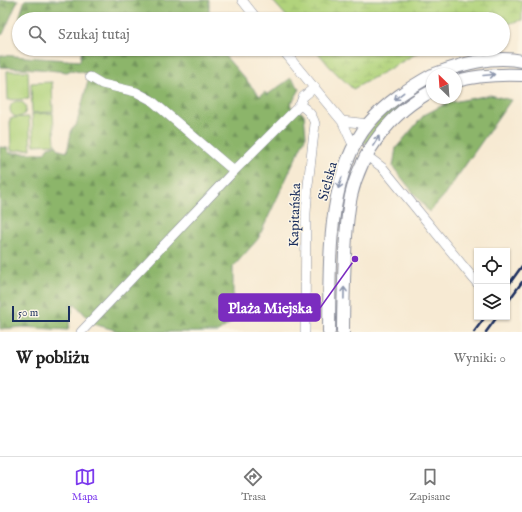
<!DOCTYPE html>
<html lang="pl">
<meta charset="utf-8">
<style>
body{margin:0;font-family:"IM FELL English",serif;background:#f2f2f2;color:#222}
.controls{position:absolute;right:12px;bottom:12px;display:grid;overflow:hidden;border-radius:0px;box-shadow:0 1px 3px #0004}
.controls button{width:36px;height:36px;display:grid;place-items:center;padding:0;border:0;border-bottom:1px solid #e0e0e0;background:#fff;color:#222;font:20px sans-serif}
.compass{position:absolute;left:426px;top:68px;width:36px;height:36px;border-radius:50%;background:#fff;box-shadow:0 1px 3px #0004;rotate:335deg}
.scale{position:absolute;left:12px;bottom:10px;width:58px;box-sizing:border-box;padding-left:4px;border:2px solid #1b2f5e;border-top:0;font-size:11px;line-height:14px;white-space:nowrap;color:#1b2f5e;-webkit-text-stroke:3px #fcf5e5;paint-order:stroke}
.list{margin:0;padding:0;list-style:none}
h2{display:flex;justify-content:space-between;align-items:center;height:52px;margin:0;padding:0 16px;font-size:17px}
h2 small{font-size:13px;font-weight:400;color:#767676}
.icon{flex:none;width:22px;height:22px;fill:none;stroke:currentColor;stroke-width:2;stroke-linecap:round;stroke-linejoin:round}
.map{position:relative;flex:none;width:522px;height:332px;overflow:hidden}
.search{position:absolute;background:#fff;box-shadow:0 1px 3px #0004;left:12px;right:12px;top:12px;height:44px;display:flex;align-items:center;gap:10px;box-sizing:border-box;padding:0 14px;border-radius:22px;color:#767676;font-size:15px}
.sheet{height:124px;background:#fff}
nav{display:flex;justify-content:space-around;align-items:center;box-sizing:border-box;height:56px;border-top:1px solid #e0e0e0;background:#fff;font-size:11px;color:#767676}
nav a{display:grid;justify-items:center;gap:2px}
nav .on{color:#7c3aed}
.map>svg:first-child{display:block}
.green{fill:#b1d37b;stroke:#66816c}
.forest{fill:url(#forest-firs);stroke:#547264}
.wetland{fill:url(#wetland-marsh);stroke:#66816c}
.lines{fill:none;stroke-linecap:round;stroke-linejoin:round}
.minor-casing{stroke:#898c98;stroke-width:10}
.secondary-casing{stroke:#898c98;stroke-width:14}
.minor{stroke:#fff;stroke-width:9}
.secondary{stroke:#fff;stroke-width:12}
.rail{stroke:#1b2f5e;stroke-width:2.5}
.oneway{stroke:#8d97ae}
.labels{text-anchor:middle;stroke-width:3;stroke-linejoin:round;paint-order:stroke}
.street-label{font-size:14px;fill:#1b2f5e;stroke:#fcf5e5}
.leader{fill:none;stroke:#7b2cbf;stroke-width:1.5}
.callout-dot{fill:#7b2cbf;stroke:#fcf5e5;stroke-width:1.5}
.callout{fill:#7b2cbf;stroke:#7b2cbf;stroke-width:1.5}
.callout-label{font-size:15px;text-anchor:middle;font-weight:bold;fill:#fff}
</style>
<div class="map">
<svg width="522" height="332" viewBox="0 0 522 332">
<defs>
<pattern id="forest-firs" width="22" height="20" patternUnits="userSpaceOnUse"><rect width="22" height="20" fill="#8cb56b"/><path d="M5 1l3.5 6h-7zM16 11l3.5 6h-7z" fill="#72945b"/></pattern>
<pattern id="wetland-marsh" width="20" height="14" patternUnits="userSpaceOnUse"><rect width="20" height="14" fill="#b1d37b"/><path d="M1 5h8M5 5V1M11 12h8M15 12V8" fill="none" stroke="#98b56d"/></pattern>
</defs>
<rect width="100%" height="100%" fill="#fcf5e5"/>
<filter id="ink" filterUnits="userSpaceOnUse"><feTurbulence type="fractalNoise" baseFrequency=".025" numOctaves="2"/><feDisplacementMap in="SourceGraphic" scale="8" xChannelSelector="R" yChannelSelector="G"/><feConvolveMatrix kernelMatrix="1 2 1 2 8 2 1 2 1" color-interpolation-filters="sRGB"/></filter>
<filter id="wash" filterUnits="userSpaceOnUse"><feTurbulence type="fractalNoise" baseFrequency=".012" numOctaves="4" result="noise"/><feDisplacementMap in="SourceGraphic" scale="16" xChannelSelector="R" yChannelSelector="G"/><feGaussianBlur stdDeviation="0.9" result="paint"/><feColorMatrix in="noise" values="0 0 0 0 0 0 0 0 0 0 0 0 0 0 0 0 0 1.4 0 .05"/><feComposite in="paint" operator="in"/></filter>
<g filter="url(#wash)">
<rect width="100%" height="100%" fill="#f7ead3"/>
<path class="green" d="M7,71H28L29,99L8,100Z
M432,81V85L368,142L363,143C376,114 407,97 432,81Z
M52,82L53,112L32,113L31,83Z
M10 109a8 8 0 1 1 16 0a8 8 0 1 1-16 0Z
M53,113L55,144L34,145L32,114Z
M29,117L31,149L11,151L10,118Z"/>
<path class="forest" d="M0,0H18L3,34L0,35Z
M25,0H209V19H20V15Z
M82,49H219L260,96L265,92L267,95L291,78L300,89L290,106L304,114L306,136L258,239L233,267V321L218,332H121L94,324L74,303L68,330L23,327L0,329V147L7,148L9,153H44L48,147L56,145L59,150L67,152L72,128L76,126L90,74L71,70L67,72L38,69L0,67V55L80,61Z
M490,95L511,100L443,197L429,212L393,167L396,148L424,115L447,103Z"/>
<path class="wetland" d="M272,0H522V20L503,25V19H289Z
M315,49H424L384,72L353,89L330,67Z"/>
</g>
<g filter="url(#ink)">
<g class="lines">
<g class="minor-casing">
<path id="minor" d="M242,0L257,19
M282,49L342,121L354,147
M90,77L102,84L136,92L151,100L234,171
M342,121L369,124
M367,156L383,168L477,283
M81,332L234,171L300,105
M305,332L306,213L308,185L315,124C312,114 308,110 300,105L303,97L315,87"/>
</g>
<g class="secondary-casing">
<path id="secondary" d="M435,74C462,64 492,55 522,61
M456,81C478,75 499,74 522,75
M329,332C330,267 325,176 369,123C387,102 409,88 432,75
M343,332C343,306 344,279 345,253C346,234 347,215 351,196C361,152 391,112 432,91"/>
</g>
<use href="#minor" class="minor"/>
<use href="#secondary" class="secondary"/>
<path class="rail" d="M507,287L522,266
M507,303L522,282
M474,332L485,317
M486,332L497,317"/>
</g>
<defs><path id="oneway-shaft" d="M-6 0H5M1.5-3L5.5 0L1.5 3" fill="none" stroke-width="1.6" stroke-linecap="round" stroke-linejoin="round"/></defs>
<g class="oneway">
<use href="#oneway-shaft" transform="translate(489 75) rotate(-5)"/>
<use href="#oneway-shaft" transform="translate(399 96) rotate(142)"/>
<use href="#oneway-shaft" transform="translate(376 141) rotate(-58)"/>
<use href="#oneway-shaft" transform="translate(340 183) rotate(108)"/>
<use href="#oneway-shaft" transform="translate(344 293) rotate(-89)"/>
</g>
</g>
<g class="labels">
<g class="street-label">
<text transform="translate(327 181) rotate(-75)" y="5">Sielska</text>
<text transform="translate(294 215) rotate(-88)" y="5">Kapitańska</text>
</g>
</g>
<path class="leader" d="M355 259L320 308"/>
<circle class="callout-dot" cx="355" cy="259" r="4"/>
<rect class="callout" x="219" y="294" width="101" height="27" rx="4"/>
<g class="callout-label">
<text x="270" y="313">Plaża Miejska</text>
</g>
</svg>
<div class="controls">
<button><svg class="icon" aria-label="locate" viewBox="0 0 24 24"><circle cx="12" cy="12" r="6"/><path d="M12 2v4M12 18v4M2 12h4M18 12h4"/></svg></button>
<button><svg class="icon" aria-label="layers" viewBox="0 0 24 24"><path d="M12 4l9 5-9 5-9-5zM3 14l9 5 9-5"/></svg></button>
</div>
<svg class="compass" viewBox="-18 -18 36 36"><path d="M0-13l5 13h-10z" fill="#e53935"/><path d="M0 13l5-13h-10z" fill="#767676"/></svg>
<div class="scale">50 m</div>
<div class="search"><svg class="icon" aria-label="search" viewBox="0 0 24 24"><circle cx="10" cy="10" r="6"/><path d="M15 15l6 6"/></svg>Szukaj tutaj</div>
</div>
<section class="sheet">
<h2>W pobliżu<small>Wyniki: 0</small></h2>
<ul class="list">
</ul>
</section>
<nav>
<a class="on"><svg class="icon" aria-label="map" viewBox="0 0 24 24"><path d="M3 6l6-2 6 2 6-2v14l-6 2-6-2-6 2zM9 4v14M15 6v14"/></svg>Mapa</a>
<a><svg class="icon" aria-label="directions" viewBox="0 0 24 24"><path d="M12 3l9 9-9 9-9-9zM9 14v-3h6M13 9l2 2-2 2"/></svg>Trasa</a>
<a><svg class="icon" aria-label="saved" viewBox="0 0 24 24"><path d="M7 4h10v16l-5-4-5 4z"/></svg>Zapisane</a>
</nav>
